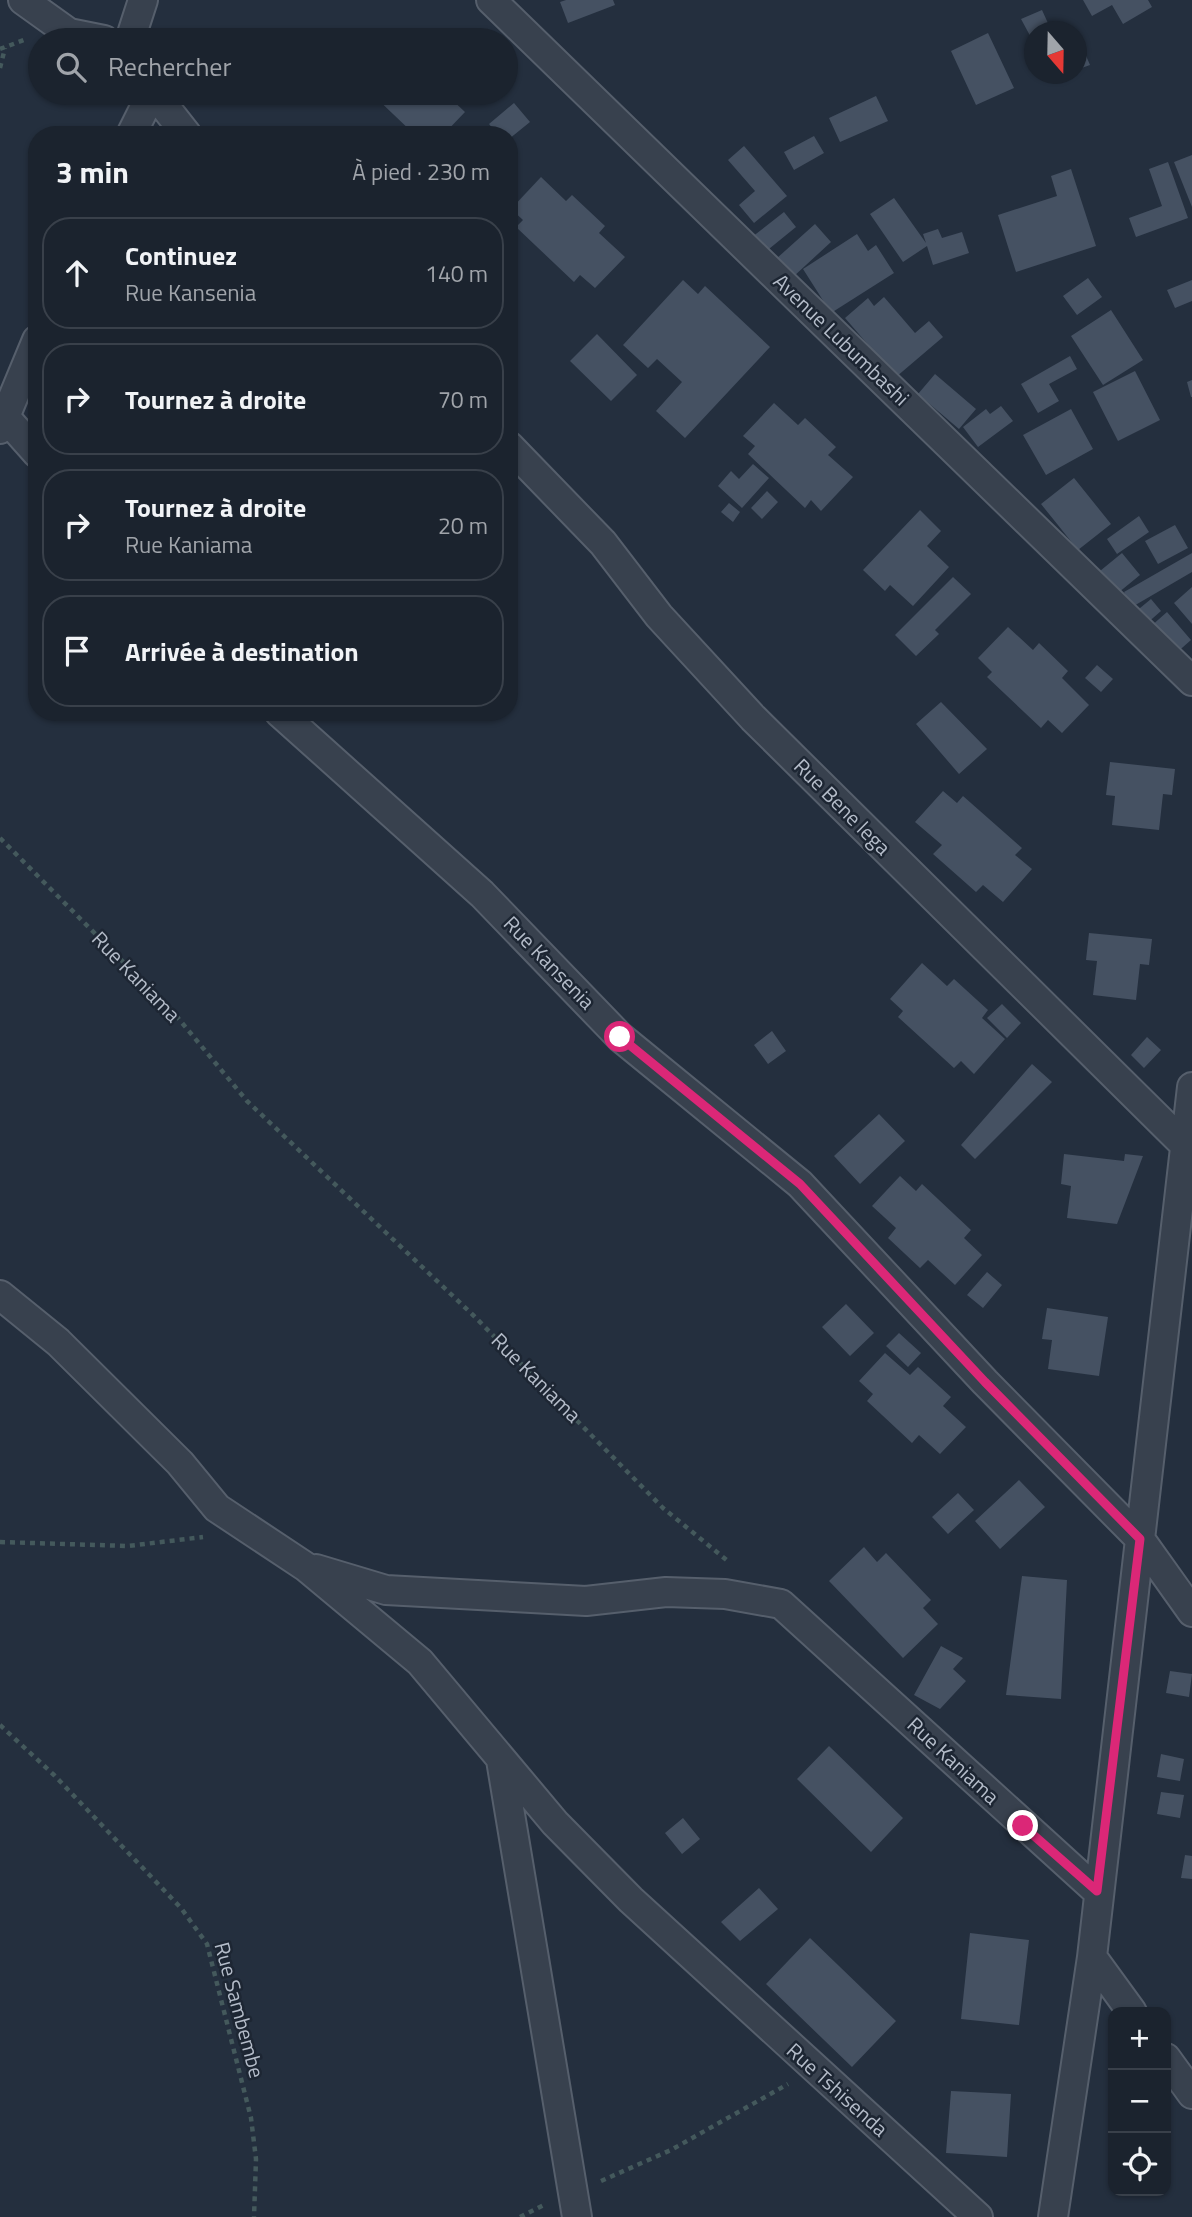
<!DOCTYPE html>
<html lang="fr">
<meta charset="utf-8">
<style>
body{margin:0;font-family:"Titillium Web",sans-serif;background:#282f3a;color:#f1f3f6}
.controls{position:absolute;right:21px;bottom:21px;display:grid;overflow:hidden;border-radius:14px;box-shadow:0 2px 5px #0004}
.controls button{width:63px;height:63px;display:grid;place-items:center;padding:0;border:0;border-bottom:2px solid #39404a;background:#1b232e;color:#f1f3f6;font:35px sans-serif}
.compass{position:absolute;left:1024px;top:21px;width:63px;height:63px;border-radius:50%;background:#1b232e;box-shadow:0 2px 5px #0004;rotate:160deg}
.stop{position:absolute;width:21px;height:21px;margin:-16px;border:5px solid #db2777;border-radius:50%;background:#fff}
.stop.end{background:#db2777;border-color:#fff;box-shadow:0 2px 7px #0008}
.list{margin:0;padding:0;list-style:none}
h2{display:flex;justify-content:space-between;align-items:center;height:91px;margin:0;padding:0 28px;font-size:30px}
h2 small{font-size:23px;font-weight:400;color:#a0a4aa}
.list li{display:grid;grid-template-columns:46px 1fr auto;gap:21px;align-items:center;box-sizing:border-box;height:112px;margin:0 14px 14px;padding:0 14px;border:2px solid #39404a;border-radius:28px}
.list b{display:block;font-size:26px;white-space:nowrap}
.list p{margin:0;font-size:23px;white-space:nowrap;color:#a0a4aa}
.list em{font-size:23px;font-style:normal;color:#a0a4aa}
.icon{flex:none;width:38px;height:38px;fill:none;stroke:currentColor;stroke-width:2;stroke-linecap:round;stroke-linejoin:round}
.map{position:relative;flex:none;width:1192px;height:2217px;overflow:hidden}
.search{position:absolute;background:#1b232e;box-shadow:0 2px 5px #0004;left:28px;top:28px;width:490px;height:77px;display:flex;align-items:center;gap:18px;box-sizing:border-box;padding:0 24px;border-radius:38px;color:#a0a4aa;font-size:26px}
.panel{position:absolute;background:#1b232e;box-shadow:0 2px 5px #0004;left:28px;top:126px;width:490px;height:595px;border-radius:28px}
.map>svg:first-child{display:block}
.building{fill:#455162}
.lines{fill:none;stroke-linecap:round;stroke-linejoin:round}
.street-casing{stroke:#565f6c;stroke-width:32}
.path{stroke:#44595c;stroke-width:4.5;stroke-dasharray:5 5;stroke-linecap:butt}
.street{stroke:#38414e;stroke-width:28}
.route{stroke:#db2777;stroke-width:9}
.labels{text-anchor:middle;stroke-width:5;stroke-linejoin:round;paint-order:stroke}
.street-label{font-size:21px;fill:#b4bcc9;stroke:#1d2633}
</style>
<div class="map">
<svg width="1192" height="2217" viewBox="0 0 1192 2217">
<rect width="100%" height="100%" fill="#242f3e"/>
<path class="building" d="M566,0H613L615,5L568,23L560,2Z
M1083,0H1148L1152,7L1123,24L1112,5L1092,16Z
M1042,10L1052,32H1034V43L1021,19Z
M988,33L1014,88L976,105L951,51Z
M1081,44L1090,65L1076,70V46Z
M371,93H445L465,112L443,135H415Z
M876,96L888,121L840,142L829,118Z
M514,103L530,122L509,139V135H498L489,124Z
M814,136L824,153L794,170L784,152Z
M744,146L787,196L754,223L739,205L755,191L728,160Z
M1192,155V207L1174,162Z
M1168,162L1188,218L1136,237L1129,218L1162,206L1149,169Z
M1071,169L1096,246L1016,272L998,215L1057,196L1051,176Z
M541,177L566,201L572,195L605,226L599,233L625,257L595,288L580,275L574,282L516,227L523,220L511,209Z
M894,198L926,243L923,234L938,229L942,238L962,232L969,253L933,265L927,246L903,262L870,214Z
M784,212L796,227L764,253L752,237Z
M815,224L831,242L793,277L776,259Z
M857,234L868,251L876,245L894,273L831,313L803,269Z
M1088,278L1102,297L1077,315L1063,296Z
M683,280L698,294L705,286L770,347L685,438L656,411L682,382L657,359L648,368L623,345Z
M1192,280V301L1175,308L1167,290Z
M884,297L915,333L929,321L943,337L896,377L845,318L868,298L874,306Z
M1111,310L1143,360L1103,385L1071,336Z
M597,334L637,375L611,401L570,361Z
M1070,356L1077,369L1049,384L1059,401L1038,413L1021,384Z
M1135,371L1160,420L1118,441L1093,392Z
M935,374L976,409L959,429L918,394Z
M1192,380V397H1191L1187,382Z
M774,403L798,425L805,418L836,447L828,455L853,477L821,511L811,500L805,508L748,454L755,446L743,436Z
M1001,406L1013,421L978,447L963,427L986,409L990,414Z
M1071,409L1093,449L1046,475L1023,435Z
M753,464L769,478L742,508L718,486L731,471L739,479Z
M1074,478L1111,524L1078,550L1041,504Z
M767,491L778,502L762,519L751,508Z
M729,503L740,512L733,522L721,512Z
M920,510L941,531L927,546L949,567L913,606L890,585L885,591L863,570Z
M1139,516L1149,532L1117,554L1107,539Z
M1175,525L1188,548L1158,564L1145,541Z
M1122,553L1140,575L1118,593L1100,571Z
M1192,553V572L1132,607L1124,592Z
M953,577L971,594L935,630L939,634L916,656L895,635Z
M1192,587V624L1174,603Z
M1151,599L1161,611L1145,625L1134,613Z
M1167,612L1191,640L1174,655L1150,627Z
M1008,627L1033,650L1039,643L1068,671L1062,678L1089,705L1062,733L1048,720L1041,728L987,677L992,672L978,658Z
M1097,665L1113,679L1101,692L1085,678Z
M941,702L987,749L959,774L916,724Z
M1110,762L1175,769L1172,795L1163,794L1159,830L1112,825L1115,796L1106,795Z
M943,791L957,803L963,796L1022,848L1015,855L1032,869L1003,902L983,885L976,892L933,854L942,845L915,822Z
M1089,933L1152,939L1149,965L1140,964L1136,1000L1093,995L1097,961L1086,960Z
M922,963L947,986L954,979L988,1010L982,1018L1005,1039L974,1074L961,1061L954,1068L898,1017L903,1011L890,999Z
M1002,1004L1021,1023L1007,1038L987,1018Z
M772,1031L786,1051L768,1064L754,1045Z
M1147,1037L1161,1050L1144,1068L1131,1055Z
M1032,1064L1052,1082L975,1159L961,1145Z
M879,1114L905,1141L860,1184L834,1156Z
M1064,1154L1124,1161L1125,1154L1143,1156L1117,1224L1067,1218L1071,1186L1061,1184Z
M900,1176L916,1191L922,1184L971,1230L964,1238L982,1255L955,1285L928,1260L920,1268L888,1238L896,1228L872,1206Z
M987,1272L1002,1285L983,1308L967,1295Z
M846,1304L874,1333L850,1356L822,1327Z
M1047,1308L1108,1317L1099,1376L1048,1369L1052,1340L1042,1339Z
M899,1333L921,1353L908,1367L886,1346Z
M885,1353L910,1375L918,1367L951,1397L943,1406L966,1427L940,1454L919,1435L912,1443L867,1401L873,1394L859,1381Z
M1019,1480L1045,1507L1000,1549L975,1521Z
M958,1493L974,1510L948,1534L932,1517Z
M864,1547L877,1562L886,1553L931,1600L923,1608L938,1624L903,1658L829,1581Z
M1022,1576L1067,1580L1061,1699L1006,1695Z
M941,1646L963,1658L953,1669L966,1681L940,1709L914,1695Z
M1170,1671L1192,1674L1189,1697L1166,1693Z
M829,1746L903,1818L871,1852L797,1779Z
M1161,1754L1184,1759L1180,1781L1157,1777Z
M1161,1792L1184,1795L1180,1818L1157,1814Z
M683,1818L700,1839L682,1854L665,1833Z
M1185,1855L1192,1856V1879L1181,1878Z
M759,1888L778,1909L740,1941L721,1922Z
M970,1933L1029,1940L1019,2025L961,2019Z
M810,1938L896,2021L852,2067L766,1984Z
M951,2091L1011,2094L1007,2157L946,2153Z"/>
<g class="lines">
<g class="street-casing">
<path id="street" d="M23,0L69,33L104,40
M491,0L1192,681
M130,40L143,0
M154,93L187,135
M131,135L152,93
M5,417L37,453
M0,429L37,340
M509,446L603,543L659,616L753,718L1192,1152
M279,712L482,894L620,1037L800,1184L985,1382L1140,1539L1192,1612
M0,1295L58,1342L180,1463L217,1508L306,1567L420,1662L555,1823L631,1900L978,2217
M316,1569L386,1590L586,1601L666,1592L725,1594L781,1604L1097,1891
M501,1760L577,2217
M1092,1957L1132,2012
M1166,2058L1192,2094
M1053,2217L1092,1957L1192,1087"/>
</g>
<path class="path" d="M0,49L24,40
M0,68L5,48
M0,838L173,1012L247,1101L474,1316L663,1508L729,1562
M0,1542L128,1546L203,1537
M0,1725L54,1775L181,1908L207,1944L251,2118L256,2159L254,2217
M601,2181L671,2150L788,2084
M520,2217L544,2205"/>
<use href="#street" class="street"/>
</g>
<g class="lines">
<path class="route" d="M620,1037L800,1184L985,1382L1140,1539L1097,1891L1023,1826"/>
</g>
<g class="labels">
<g class="street-label">
<text transform="translate(841 340) rotate(44)" y="7">Avenue Lubumbashi</text>
<text transform="translate(842 807) rotate(45)" y="7">Rue Bene lega</text>
<text transform="translate(549 963) rotate(46)" y="7">Rue Kansenia</text>
<text transform="translate(136 977) rotate(46)" y="7">Rue Kaniama</text>
<text transform="translate(536 1378) rotate(45)" y="7">Rue Kaniama</text>
<text transform="translate(953 1761) rotate(43)" y="7">Rue Kaniama</text>
<text transform="translate(239 2010) rotate(75)" y="7">Rue Sambembe</text>
<text transform="translate(837 2090) rotate(42)" y="7">Rue Tshisenda</text>
</g>
</g>
</svg>
<div class="controls">
<button>+</button>
<button>−</button>
<button><svg class="icon" aria-label="locate" viewBox="0 0 24 24"><circle cx="12" cy="12" r="6"/><path d="M12 2v4M12 18v4M2 12h4M18 12h4"/></svg></button>
</div>
<svg class="compass" viewBox="-18 -18 36 36"><path d="M0-13l5 13h-10z" fill="#e53935"/><path d="M0 13l5-13h-10z" fill="#a0a4aa"/></svg>
<div class="stop" style="left:620px;top:1037px"></div>
<div class="stop end" style="left:1023px;top:1826px"></div>
<div class="search"><svg class="icon" aria-label="search" viewBox="0 0 24 24"><circle cx="10" cy="10" r="6"/><path d="M15 15l6 6"/></svg>Rechercher</div>
<section class="panel">
<h2>3 min<small>À pied · 230 m</small></h2>
<ul class="list">
<li><svg class="icon" aria-label="ahead" viewBox="0 0 24 24"><path d="M12 20V5M6 11l6-6 6 6"/></svg><div><b>Continuez</b><p>Rue Kansenia</p></div><em>140 m</em></li>
<li><svg class="icon" aria-label="right" viewBox="0 0 24 24"><path d="M7 20v-9h11M14 6l5 5-5 5"/></svg><div><b>Tournez à droite</b></div><em>70 m</em></li>
<li><svg class="icon" aria-label="right" viewBox="0 0 24 24"><path d="M7 20v-9h11M14 6l5 5-5 5"/></svg><div><b>Tournez à droite</b><p>Rue Kaniama</p></div><em>20 m</em></li>
<li><svg class="icon" aria-label="arrive" viewBox="0 0 24 24"><path d="M6 21V4h12l-3 4 3 4H6"/></svg><div><b>Arrivée à destination</b></div></li>
</ul>
</section>
</div>
